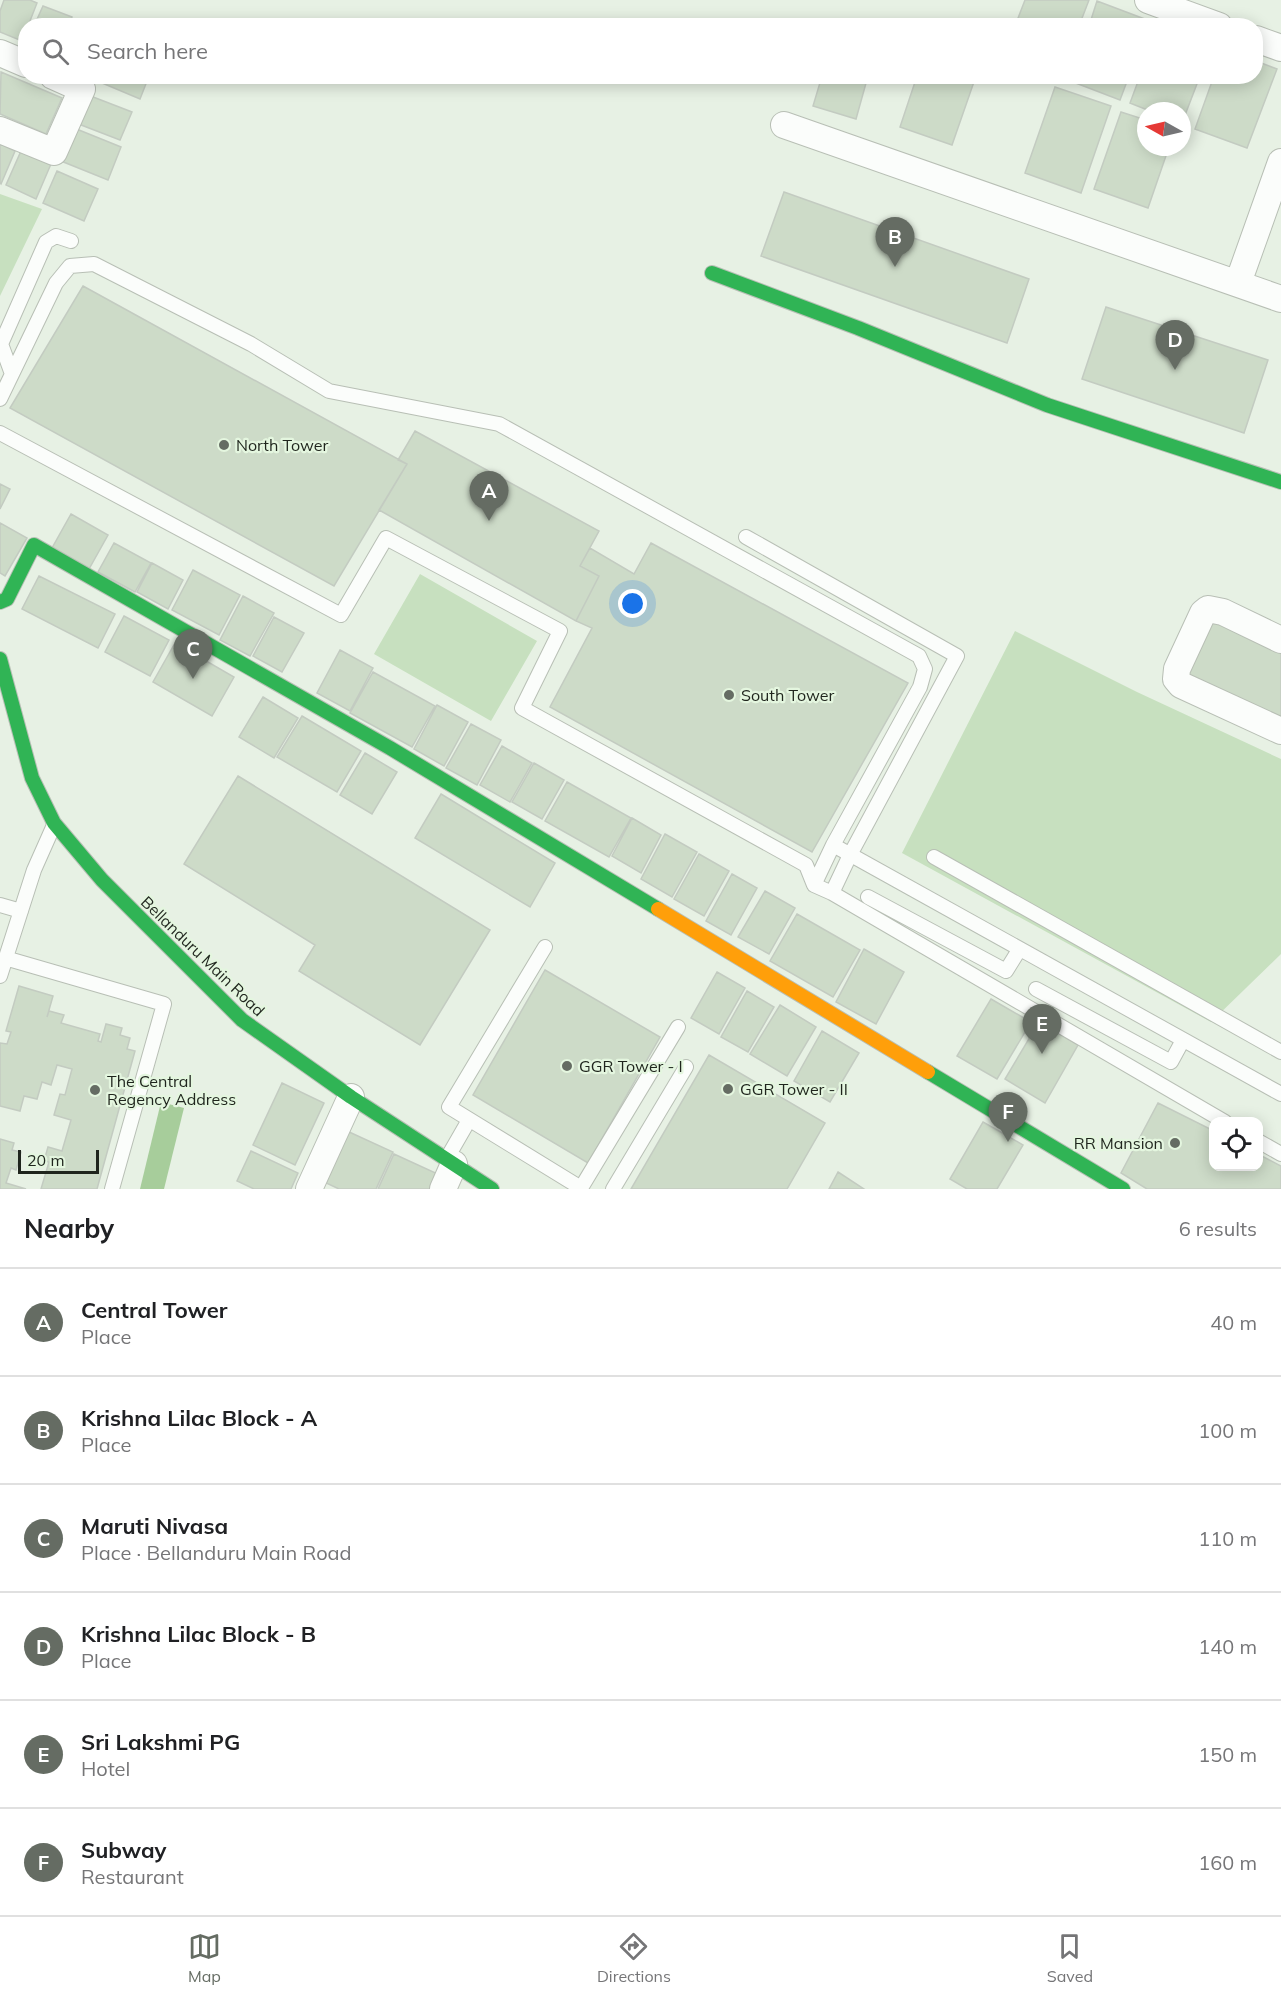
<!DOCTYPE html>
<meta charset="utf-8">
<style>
body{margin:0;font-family:Mulish,sans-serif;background:#f6f6f6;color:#202124}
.controls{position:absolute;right:18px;bottom:18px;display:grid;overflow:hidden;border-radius:12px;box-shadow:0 3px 15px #0003}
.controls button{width:54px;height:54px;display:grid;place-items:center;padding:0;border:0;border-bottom:2px solid #e0e0e0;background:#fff;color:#202124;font:30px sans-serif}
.compass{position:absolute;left:1137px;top:102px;width:54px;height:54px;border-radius:50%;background:#fff;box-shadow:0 3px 15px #0003;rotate:278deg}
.scale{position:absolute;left:18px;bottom:15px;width:81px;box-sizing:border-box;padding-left:6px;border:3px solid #1f251d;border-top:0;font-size:16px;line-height:21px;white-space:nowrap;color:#1f251d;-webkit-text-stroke:4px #e4f6df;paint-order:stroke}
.you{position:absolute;left:633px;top:604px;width:21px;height:21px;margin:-15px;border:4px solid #fff;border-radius:50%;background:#1a73e8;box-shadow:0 0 0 9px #1a73e833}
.badge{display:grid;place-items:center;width:39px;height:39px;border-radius:50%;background:#656c63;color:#fff;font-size:20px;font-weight:700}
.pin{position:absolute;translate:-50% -50px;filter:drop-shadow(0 2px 3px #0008)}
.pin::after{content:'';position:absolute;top:32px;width:21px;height:18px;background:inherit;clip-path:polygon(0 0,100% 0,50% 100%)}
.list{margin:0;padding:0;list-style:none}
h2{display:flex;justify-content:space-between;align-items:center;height:78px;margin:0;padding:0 24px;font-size:26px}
h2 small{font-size:20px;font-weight:400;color:#757577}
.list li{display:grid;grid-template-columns:39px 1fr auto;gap:18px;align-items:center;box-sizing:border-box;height:108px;padding:0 24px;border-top:2px solid #e0e0e0}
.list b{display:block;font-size:22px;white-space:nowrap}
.list p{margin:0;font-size:20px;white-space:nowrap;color:#757577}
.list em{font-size:20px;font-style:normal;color:#757577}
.icon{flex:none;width:33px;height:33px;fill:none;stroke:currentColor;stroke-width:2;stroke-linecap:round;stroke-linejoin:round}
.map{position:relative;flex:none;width:1281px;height:1189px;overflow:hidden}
.search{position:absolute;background:#fff;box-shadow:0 3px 15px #0003;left:18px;right:18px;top:18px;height:66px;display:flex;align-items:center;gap:15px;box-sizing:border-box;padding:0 21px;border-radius:24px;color:#757577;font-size:22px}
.sheet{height:726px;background:#fff}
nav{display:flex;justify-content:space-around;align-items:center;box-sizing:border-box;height:84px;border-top:2px solid #e0e0e0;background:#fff;font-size:16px;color:#757577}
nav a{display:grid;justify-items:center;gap:3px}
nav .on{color:#656c63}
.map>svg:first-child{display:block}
.green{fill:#c7e0bf}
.water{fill:#a7cd9b}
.building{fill:#cddbc8;stroke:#c3cbc1;stroke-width:1.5}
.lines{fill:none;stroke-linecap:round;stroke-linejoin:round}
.lane-casing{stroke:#b8bfb5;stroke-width:16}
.street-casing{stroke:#b8bfb5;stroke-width:28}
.fast-casing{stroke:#b8bfb5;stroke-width:16}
.slow-casing{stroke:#b8bfb5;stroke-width:16}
.lane{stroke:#fbfdfb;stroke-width:14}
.street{stroke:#fbfdfb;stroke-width:26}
.fast{stroke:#30b455;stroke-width:14}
.slow{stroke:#ff9f0a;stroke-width:14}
.poi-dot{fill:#656c63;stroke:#e4f6df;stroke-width:2}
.labels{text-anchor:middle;stroke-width:4.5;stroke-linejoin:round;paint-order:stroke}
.poi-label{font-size:16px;fill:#1f251d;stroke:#e4f6df;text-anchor:start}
.street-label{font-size:16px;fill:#1f251d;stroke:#e4f6df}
</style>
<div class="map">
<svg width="1281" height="1189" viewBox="0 0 1281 1189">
<rect width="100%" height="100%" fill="#e7f1e4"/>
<path class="green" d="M0,194L42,209L0,296Z
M420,574L537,641L491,721L374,654Z
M1015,631L1137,692L1281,759V954L1211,1022L902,853Z"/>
<path class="water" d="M161,1102L184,1108L164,1189H140Z"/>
<path class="building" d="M4,0H30L37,3L28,26H26L22,41L0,32V11Z
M1025,0H1089L1079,26H1015Z
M1097,1L1150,21L1148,26H1089Z
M43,6L72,17L69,26H34Z
M1256,61L1277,69L1247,148L1195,129L1214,76H1256Z
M1,72L62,98L46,134L0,114Z
M96,76H149L140,99L95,80Z
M822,76H868L856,119L813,106Z
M917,76H976L952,145L900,127Z
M1070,76H1129L1120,100L1068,80Z
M1140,76H1200L1182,123V111H1150L1130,103Z
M1055,87L1111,106L1081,193L1025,173Z
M88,95L132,112L120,140L76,123Z
M1121,112L1146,120V147H1169L1148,208L1094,189Z
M74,128L121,147L108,180L61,161Z
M0,144L15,151L1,184L0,183Z
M21,151L51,164L36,199L6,185Z
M57,171L98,189L84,221L43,203Z
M784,192L1029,279L1007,343L761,256Z
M83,286L407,464L334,586L10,408Z
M1106,307L1268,360L1244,433L1082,379Z
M415,431L599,531L580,566L599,576L576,621L379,510L407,464L398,460Z
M0,484L10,489L0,509Z
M71,514L108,535L89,569L52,548Z
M0,523L27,538L5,576L0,573Z
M114,543L151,563L135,592L98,572Z
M651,543L908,683L812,852L550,707L592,628L576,621L599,576L580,566L590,548L634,574Z
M152,563L183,580L168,609L137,592Z
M193,570L240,595L219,635L172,610Z
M39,576L115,614L98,648L22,609Z
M243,596L274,613L250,656L220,640Z
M124,616L169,640L150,676L105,652Z
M1208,616L1281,651V719L1182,672Z
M274,617L304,633L282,672L253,656Z
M175,643L234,677L212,716L153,682Z
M340,650L373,668L350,711L317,693Z
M373,672L435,706L412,747L350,713Z
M263,697L298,718L274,758L239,737Z
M437,705L468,722L444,766L414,749Z
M302,716L361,751L337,792L277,757Z
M471,724L501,740L477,785L446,768Z
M502,746L532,763L510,802L480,785Z
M365,753L397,772L372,814L340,795Z
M534,763L564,780L542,819L512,802Z
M238,776L490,930L420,1045L299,971L315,945L184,864Z
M567,782L631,818L609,857L545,821Z
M441,794L555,863L530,907L415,838Z
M632,818L661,835L641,873L612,856Z
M665,834L697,852L672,897L641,879Z
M699,854L729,871L704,916L674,899Z
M732,874L757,888L731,935L706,921Z
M765,891L795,908L769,954L738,937Z
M797,914L860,950L833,997L770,961Z
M864,949L904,972L876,1024L836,1002Z
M545,970L660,1037L588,1163L473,1095Z
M717,972L745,988L719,1034L691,1018Z
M19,986L53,996L47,1017L49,1011L64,1015L61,1023L100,1034L98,1041L101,1042L106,1024L122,1028L120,1035L130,1038L127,1049L135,1051L97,1189H41L49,1162L44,1161L48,1147L62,1151L71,1120L54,1115L60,1094L65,1095L72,1069L57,1065L51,1085L42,1082L37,1099L24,1096L20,1111L0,1106V1043L7,1044L11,1032L6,1031Z
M747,991L774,1007L748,1052L721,1037Z
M991,999L1031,1022L997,1079L957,1056Z
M780,1005L816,1027L787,1076L750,1054Z
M1039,1022L1078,1045L1045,1103L1005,1079Z
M822,1031L859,1053L830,1102L794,1081Z
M709,1055L825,1123L787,1189H631Z
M282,1083L324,1103L295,1165L253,1145Z
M1158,1103L1214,1131V1166H1258V1154L1281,1166V1189H1147L1121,1173Z
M983,1122L1023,1145L997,1189H967L950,1179Z
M347,1131L393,1152L376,1189H339L324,1182Z
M0,1139L14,1143L12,1150L21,1152L16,1170L11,1168L6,1183L26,1189H0Z
M251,1151L298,1173L291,1189H254L237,1181Z
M394,1154L440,1175L433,1189H378Z
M838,1172L864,1189H829Z"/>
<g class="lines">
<g class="lane-casing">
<path id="lane" d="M12,374L1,344L46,242L56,236L71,241
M0,399L56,283L70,266L94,264L251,344L329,391L499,424L919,656L925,669L920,687L833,845L814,885
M0,433L341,615L386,538L560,631L522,708L806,865L814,885L832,893L1225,1122
M746,537L957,656L850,855L832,893
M833,845L1281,1094
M934,857L1281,1052
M868,897L1006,971L1019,950
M0,905L21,911
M545,947L449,1107L581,1188L678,1027
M5,958L164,1004L112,1189
M0,976L34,870L54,825
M1036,989L1171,1062L1183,1040
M1258,1141L1281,1154
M446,1160L469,1120
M613,1189L686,1067"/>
</g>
<g class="street-casing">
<path id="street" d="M1148,0L1219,26
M1256,39L1281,48
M0,53L26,64
M784,125L1281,299
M0,130L54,152L82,89L53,76
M1238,283L1281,162
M1281,640L1223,612L1208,609L1203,613L1177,669L1176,679L1181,685L1281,731
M309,1189L351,1097
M443,1189L454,1164"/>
</g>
<g class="fast-casing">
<path id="fast" d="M712,273L858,328L1047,405L1281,482
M0,602L7,599L34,545L390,748L658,909
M0,659L32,778L54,823L102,880L242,1020L351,1097L492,1189
M928,1072L1123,1189"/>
</g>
<g class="slow-casing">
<path id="slow" d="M658,909L928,1072"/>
</g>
<use href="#lane" class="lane"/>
<use href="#street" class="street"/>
<use href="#fast" class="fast"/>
<use href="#slow" class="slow"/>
</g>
<g class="poi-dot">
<circle cx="224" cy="445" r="6"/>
<circle cx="729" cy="695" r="6"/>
<circle cx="567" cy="1066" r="6"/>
<circle cx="728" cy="1089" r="6"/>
<circle cx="95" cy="1090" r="6"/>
<circle cx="1175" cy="1143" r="6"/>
</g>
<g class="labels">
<g class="poi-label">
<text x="236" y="451">North Tower</text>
<text x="741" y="701">South Tower</text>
<text x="579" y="1072">GGR Tower - I</text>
<text x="107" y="1087">The Central<tspan x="107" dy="18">Regency Address</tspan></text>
<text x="740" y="1095">GGR Tower - II</text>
<text x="1163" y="1149" text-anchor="end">RR Mansion</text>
</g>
<g class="street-label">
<text transform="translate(203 956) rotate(44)" y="6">Bellanduru Main Road</text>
</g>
</g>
</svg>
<div class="controls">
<button><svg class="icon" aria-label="locate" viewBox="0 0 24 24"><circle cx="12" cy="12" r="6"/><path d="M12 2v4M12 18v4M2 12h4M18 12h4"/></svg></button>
</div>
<svg class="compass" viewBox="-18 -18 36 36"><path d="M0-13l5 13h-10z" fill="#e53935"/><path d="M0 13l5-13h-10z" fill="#757577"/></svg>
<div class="scale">20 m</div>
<div class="you"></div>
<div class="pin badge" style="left:489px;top:521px">A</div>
<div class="pin badge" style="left:895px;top:267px">B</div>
<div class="pin badge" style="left:193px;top:679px">C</div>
<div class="pin badge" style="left:1175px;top:370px">D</div>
<div class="pin badge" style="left:1042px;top:1054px">E</div>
<div class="pin badge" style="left:1008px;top:1142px">F</div>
<div class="search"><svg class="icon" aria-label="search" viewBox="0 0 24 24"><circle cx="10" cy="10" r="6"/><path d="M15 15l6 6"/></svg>Search here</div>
</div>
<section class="sheet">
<h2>Nearby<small>6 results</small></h2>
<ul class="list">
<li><span class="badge">A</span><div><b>Central Tower</b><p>Place</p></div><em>40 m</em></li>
<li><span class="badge">B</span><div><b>Krishna Lilac Block - A</b><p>Place</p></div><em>100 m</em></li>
<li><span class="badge">C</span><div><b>Maruti Nivasa</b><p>Place · Bellanduru Main Road</p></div><em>110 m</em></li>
<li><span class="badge">D</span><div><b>Krishna Lilac Block - B</b><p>Place</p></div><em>140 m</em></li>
<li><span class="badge">E</span><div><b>Sri Lakshmi PG</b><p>Hotel</p></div><em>150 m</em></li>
<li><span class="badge">F</span><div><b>Subway</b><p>Restaurant</p></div><em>160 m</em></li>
</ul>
</section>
<nav>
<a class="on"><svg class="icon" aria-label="map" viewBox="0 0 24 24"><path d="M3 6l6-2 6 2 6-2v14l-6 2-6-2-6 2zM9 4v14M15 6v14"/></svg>Map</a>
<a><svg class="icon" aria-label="directions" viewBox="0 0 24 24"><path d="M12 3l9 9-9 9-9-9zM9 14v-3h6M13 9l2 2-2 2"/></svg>Directions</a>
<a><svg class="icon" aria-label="saved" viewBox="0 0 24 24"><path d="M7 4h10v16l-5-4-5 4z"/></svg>Saved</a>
</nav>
